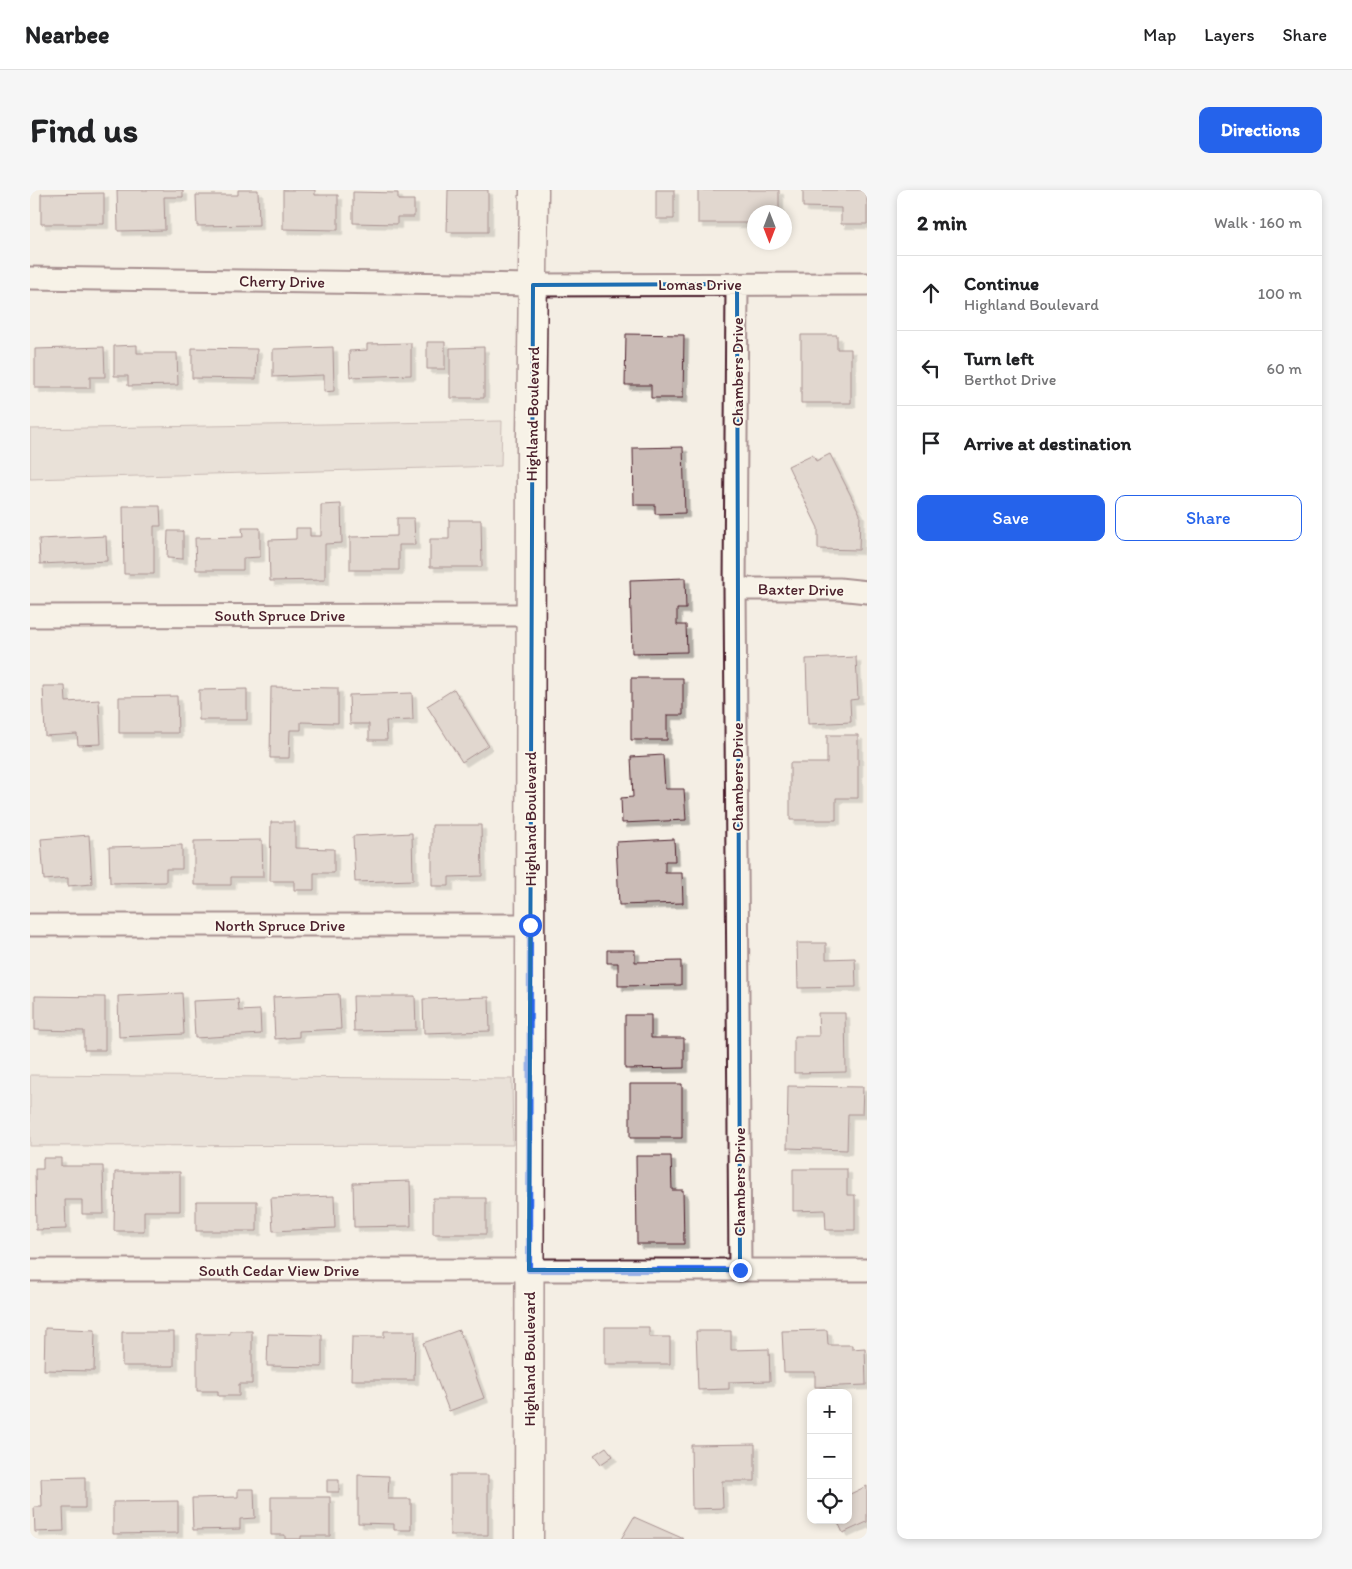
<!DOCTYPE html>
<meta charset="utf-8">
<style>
body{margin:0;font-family:Itim,sans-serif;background:#f6f6f6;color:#202124}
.controls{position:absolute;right:15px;bottom:15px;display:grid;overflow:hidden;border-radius:10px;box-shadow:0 2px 8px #0003}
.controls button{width:45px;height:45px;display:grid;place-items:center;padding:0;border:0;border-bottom:1px solid #e0e0e0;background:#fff;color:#202124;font:25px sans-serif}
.compass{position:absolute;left:717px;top:15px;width:45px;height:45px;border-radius:50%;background:#fff;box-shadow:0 2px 8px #0003;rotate:180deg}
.stop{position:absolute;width:15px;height:15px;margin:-11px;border:4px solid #2563eb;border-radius:50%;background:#fff}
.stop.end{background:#2563eb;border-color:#fff;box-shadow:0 1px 5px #0008}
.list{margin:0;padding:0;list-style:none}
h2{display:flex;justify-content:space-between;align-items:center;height:65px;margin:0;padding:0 20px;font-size:21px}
h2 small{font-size:16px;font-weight:400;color:#757577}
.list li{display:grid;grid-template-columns:32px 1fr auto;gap:15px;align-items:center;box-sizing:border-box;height:75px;padding:0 20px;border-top:1px solid #e0e0e0}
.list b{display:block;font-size:19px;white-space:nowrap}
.list p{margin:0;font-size:16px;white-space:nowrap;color:#757577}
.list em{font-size:16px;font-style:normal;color:#757577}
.actions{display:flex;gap:10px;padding:15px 20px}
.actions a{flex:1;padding:11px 0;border:1px solid #2563eb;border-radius:10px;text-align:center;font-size:18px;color:#2563eb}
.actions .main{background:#2563eb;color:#fff}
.icon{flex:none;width:28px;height:28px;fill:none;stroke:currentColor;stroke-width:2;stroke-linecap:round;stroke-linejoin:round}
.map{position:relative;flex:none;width:837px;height:1349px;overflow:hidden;border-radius:10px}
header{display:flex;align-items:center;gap:30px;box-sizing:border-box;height:70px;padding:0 25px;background:#fff;border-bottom:1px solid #e0e0e0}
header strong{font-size:24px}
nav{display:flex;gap:28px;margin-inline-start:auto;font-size:18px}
.intro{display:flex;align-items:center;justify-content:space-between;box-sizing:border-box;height:120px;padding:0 30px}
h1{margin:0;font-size:35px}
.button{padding:12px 22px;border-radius:10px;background:#2563eb;color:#fff;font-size:18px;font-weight:700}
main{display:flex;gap:30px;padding:0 30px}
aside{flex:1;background:#fff;border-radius:10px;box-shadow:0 2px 8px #0003}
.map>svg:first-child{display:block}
.green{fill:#dbd0c9;stroke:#92787a}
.building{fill:#cabbb6;stroke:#4a1f2b;filter:url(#shadow)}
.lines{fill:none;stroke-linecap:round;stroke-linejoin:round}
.minor-casing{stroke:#4a1f2b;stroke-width:25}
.secondary-casing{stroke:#4a1f2b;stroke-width:31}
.minor{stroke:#fbf7ec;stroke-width:21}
.secondary{stroke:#fbf7ec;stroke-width:28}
.route{stroke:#2563eb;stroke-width:6}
.marked{fill:none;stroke:#1f6fb2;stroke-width:4;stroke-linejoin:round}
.labels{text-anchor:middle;stroke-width:4;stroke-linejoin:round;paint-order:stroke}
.street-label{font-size:16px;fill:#4a1f2b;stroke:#fbf7ec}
</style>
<header>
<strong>Nearbee</strong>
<nav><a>Map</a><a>Layers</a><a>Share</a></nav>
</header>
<div class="intro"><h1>Find us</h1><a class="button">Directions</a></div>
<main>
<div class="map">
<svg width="837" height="1349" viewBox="0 0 837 1349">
<defs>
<filter id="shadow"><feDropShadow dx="4.5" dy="4.5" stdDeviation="0" flood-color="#0004"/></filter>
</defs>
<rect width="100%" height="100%" fill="#f4eee4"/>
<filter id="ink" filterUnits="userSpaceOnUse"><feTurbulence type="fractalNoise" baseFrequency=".02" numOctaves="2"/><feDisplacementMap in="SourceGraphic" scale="10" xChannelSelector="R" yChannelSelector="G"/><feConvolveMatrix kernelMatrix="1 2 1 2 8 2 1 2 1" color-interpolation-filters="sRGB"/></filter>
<g filter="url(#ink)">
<path class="green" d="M472,231L471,276L0,289V239Z
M0,885L482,889L483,955L0,956Z"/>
<path class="building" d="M87,0H153V7H134L135,40L88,41Z
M208,0H228L229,35L167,36L166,5H208Z
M253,0H285V5H308V40L253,39Z
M418,0H458V42H417Z
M626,0H644V29H626Z
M668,0H749V22H724V33H668Z
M773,0H837V34H811V18L773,17Z
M323,2L368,3V10H384V27H367V34L323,33Z
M74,3V34H11V4Z
M596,144L654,145L653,208H621V195H595Z
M771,145H807V159H821V213H771Z
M397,152H415V179H397Z
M381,153V185L320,187L319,161L337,160V154Z
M107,155V163H147L148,195L98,196V186H84V156Z
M74,157L75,187H60V198H5V159Z
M303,157L304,201L294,202V185L243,187V159Z
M454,157V208H420V158Z
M162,158L227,159L226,189L162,188Z
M653,257L655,323L625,324V315H604L603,258Z
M783,264L786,271L800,264L830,324L829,360L788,359V338L758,276Z
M311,314L312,353L295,354V390L240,391L239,350L266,349V338H280V346H291V315Z
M93,316H130L131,336H124V384H94Z
M367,328H384L385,355H369V380H320V347L367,346Z
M419,330H451L452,377H400V349H419Z
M212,338H230V367L213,368V380H166L165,348L213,347Z
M138,341H153V369L137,368Z
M76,346L77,371L10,374L9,349Z
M655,388L656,419H647V435H656L657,462L602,463L600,390Z
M826,467L828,509L820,510L821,532L778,534L776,469Z
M601,488H653V525H637V550H601Z
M13,496H35L36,512L69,510L71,554L48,555L47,544L15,546Z
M241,497L308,498V533L271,532V540H260L259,568H240Z
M217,499V530H169V500Z
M424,499L458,555L432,572L397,516Z
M382,503L383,530L356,531L357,550H339V534H320L319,505Z
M147,506L148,543H89V507Z
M797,545H828V608H806V630H760V573H797Z
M633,565L635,599H654L656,630L592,633L591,608L603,607L601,567Z
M241,632H265V658L304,659V683H284V700H264V691H240Z
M402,635H451L452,686L419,687V696H402Z
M382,643L383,690L325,692L323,646Z
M59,645L62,694L38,696V688L14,690L11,649Z
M644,649L645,671H635V683H652L653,713L589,715L586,652Z
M232,650L233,687H201V695H164V651Z
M152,655V679H136V692L80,693L79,657Z
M767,753H796V769L825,768L826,797L768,798Z
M577,760H605V772L651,771V795L588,796V773H577Z
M152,803L154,844L89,847L88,806Z
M309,804L311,839L269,841V847L245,849L243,807Z
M5,806L75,807V860H54V841L5,840Z
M323,806H385L386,840L324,841Z
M459,807L460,841L394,843L393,809Z
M208,809L209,821L230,820L231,844L165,848L163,811Z
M788,823H815L816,882L764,883V846H789Z
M595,825H621V848H654V878L595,879Z
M600,894H652V948H600Z
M758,896L833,897L832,924H818L817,960L757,958Z
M606,966H641L642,1000H653L654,1054H607Z
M13,968H31V976H73L74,1024H52V1010H35L36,1039L6,1040L5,979H13Z
M763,979H817V1005H825V1040H796L795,1020L763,1021Z
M85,982H150V1021H114V1041H84Z
M380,991L381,1036L324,1037L323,993Z
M304,1006L305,1038L243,1041L241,1008Z
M403,1008H456V1044H403Z
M166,1011H227V1041H166Z
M575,1137H619V1147H640V1174H575Z
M15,1138L65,1140L64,1181L14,1180Z
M429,1140L454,1208L419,1221L393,1153Z
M797,1140L798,1155H822V1159L835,1158L836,1195L785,1197V1182H754L752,1141Z
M200,1141H222V1194H209V1206H188V1201H167V1144H200Z
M354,1141H385L384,1190H321L322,1147H354Z
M666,1141H701V1160L739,1159L740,1191L699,1192V1199L668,1200Z
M92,1142H144V1176H92Z
M238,1144L292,1145V1177L237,1176Z
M725,1254V1291H692L693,1318L662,1319L661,1255Z
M576,1257L583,1266L571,1274L564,1265Z
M328,1285L359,1286L358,1309H381V1340H364V1334L328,1333Z
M420,1285H458V1345H420Z
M55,1287V1318H33L34,1341L5,1342L4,1317H12L11,1288Z
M297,1290H309V1302H297Z
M837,1296V1332L813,1343L807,1330H818V1305Z
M208,1299H224L225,1328L210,1329V1339L163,1340L162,1308L208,1307Z
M241,1307H300V1346H271V1349H255V1345H241Z
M148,1311V1343L83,1344V1312Z
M604,1327L654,1349H591Z"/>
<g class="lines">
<g class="minor-casing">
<path id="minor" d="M0,88L503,95L837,94
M707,94L705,399L710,1080
M705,399H809L837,402
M0,426L501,425
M0,735H500
M0,1080H837"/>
</g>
<g class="secondary-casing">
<path id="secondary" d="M499,1349L501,248L504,0"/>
</g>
<use href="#minor" class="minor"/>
<use href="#secondary" class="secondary"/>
</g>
</g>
<g class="lines" filter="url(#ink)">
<path class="route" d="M500,735L499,1080H710"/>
</g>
<path d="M0 0H837V1349H0ZM707,94L710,1080H499L503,95Z" fill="#f4eee4" fill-opacity=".55" fill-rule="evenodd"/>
<path class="marked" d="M707,94L710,1080H499L503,95Z"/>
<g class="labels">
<g class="street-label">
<text transform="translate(252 91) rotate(1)" y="6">Cherry Drive</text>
<text x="670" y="100">Lomas Drive</text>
<text transform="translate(707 182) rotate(-90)" y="6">Chambers Drive</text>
<text transform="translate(502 224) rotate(-89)" y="6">Highland Boulevard</text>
<text transform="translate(771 399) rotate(1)" y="6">Baxter Drive</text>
<text x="250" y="431">South Spruce Drive</text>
<text transform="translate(707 587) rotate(-90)" y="6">Chambers Drive</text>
<text transform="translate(500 629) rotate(-90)" y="6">Highland Boulevard</text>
<text x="250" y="741">North Spruce Drive</text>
<text transform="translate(709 992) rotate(-90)" y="6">Chambers Drive</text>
<text x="249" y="1086">South Cedar View Drive</text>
<text transform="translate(499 1169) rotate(-90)" y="6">Highland Boulevard</text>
</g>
</g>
</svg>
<div class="controls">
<button>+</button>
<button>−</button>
<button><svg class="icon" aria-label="locate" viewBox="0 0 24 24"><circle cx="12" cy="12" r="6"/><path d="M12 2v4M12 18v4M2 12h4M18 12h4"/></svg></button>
</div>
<svg class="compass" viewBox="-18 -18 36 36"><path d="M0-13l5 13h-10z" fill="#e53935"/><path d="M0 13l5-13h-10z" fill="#757577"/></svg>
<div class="stop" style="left:500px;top:735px"></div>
<div class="stop end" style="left:710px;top:1080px"></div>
</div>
<aside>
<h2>2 min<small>Walk · 160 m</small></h2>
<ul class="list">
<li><svg class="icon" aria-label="ahead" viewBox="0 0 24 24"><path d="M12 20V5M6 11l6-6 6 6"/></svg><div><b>Continue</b><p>Highland Boulevard</p></div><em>100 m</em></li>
<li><svg class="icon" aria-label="left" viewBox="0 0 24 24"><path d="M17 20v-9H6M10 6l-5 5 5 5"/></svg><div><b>Turn left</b><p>Berthot Drive</p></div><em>60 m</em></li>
<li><svg class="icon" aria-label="arrive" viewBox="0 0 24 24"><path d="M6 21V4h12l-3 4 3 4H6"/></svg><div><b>Arrive at destination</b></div></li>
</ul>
<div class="actions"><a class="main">Save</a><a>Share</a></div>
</aside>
</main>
